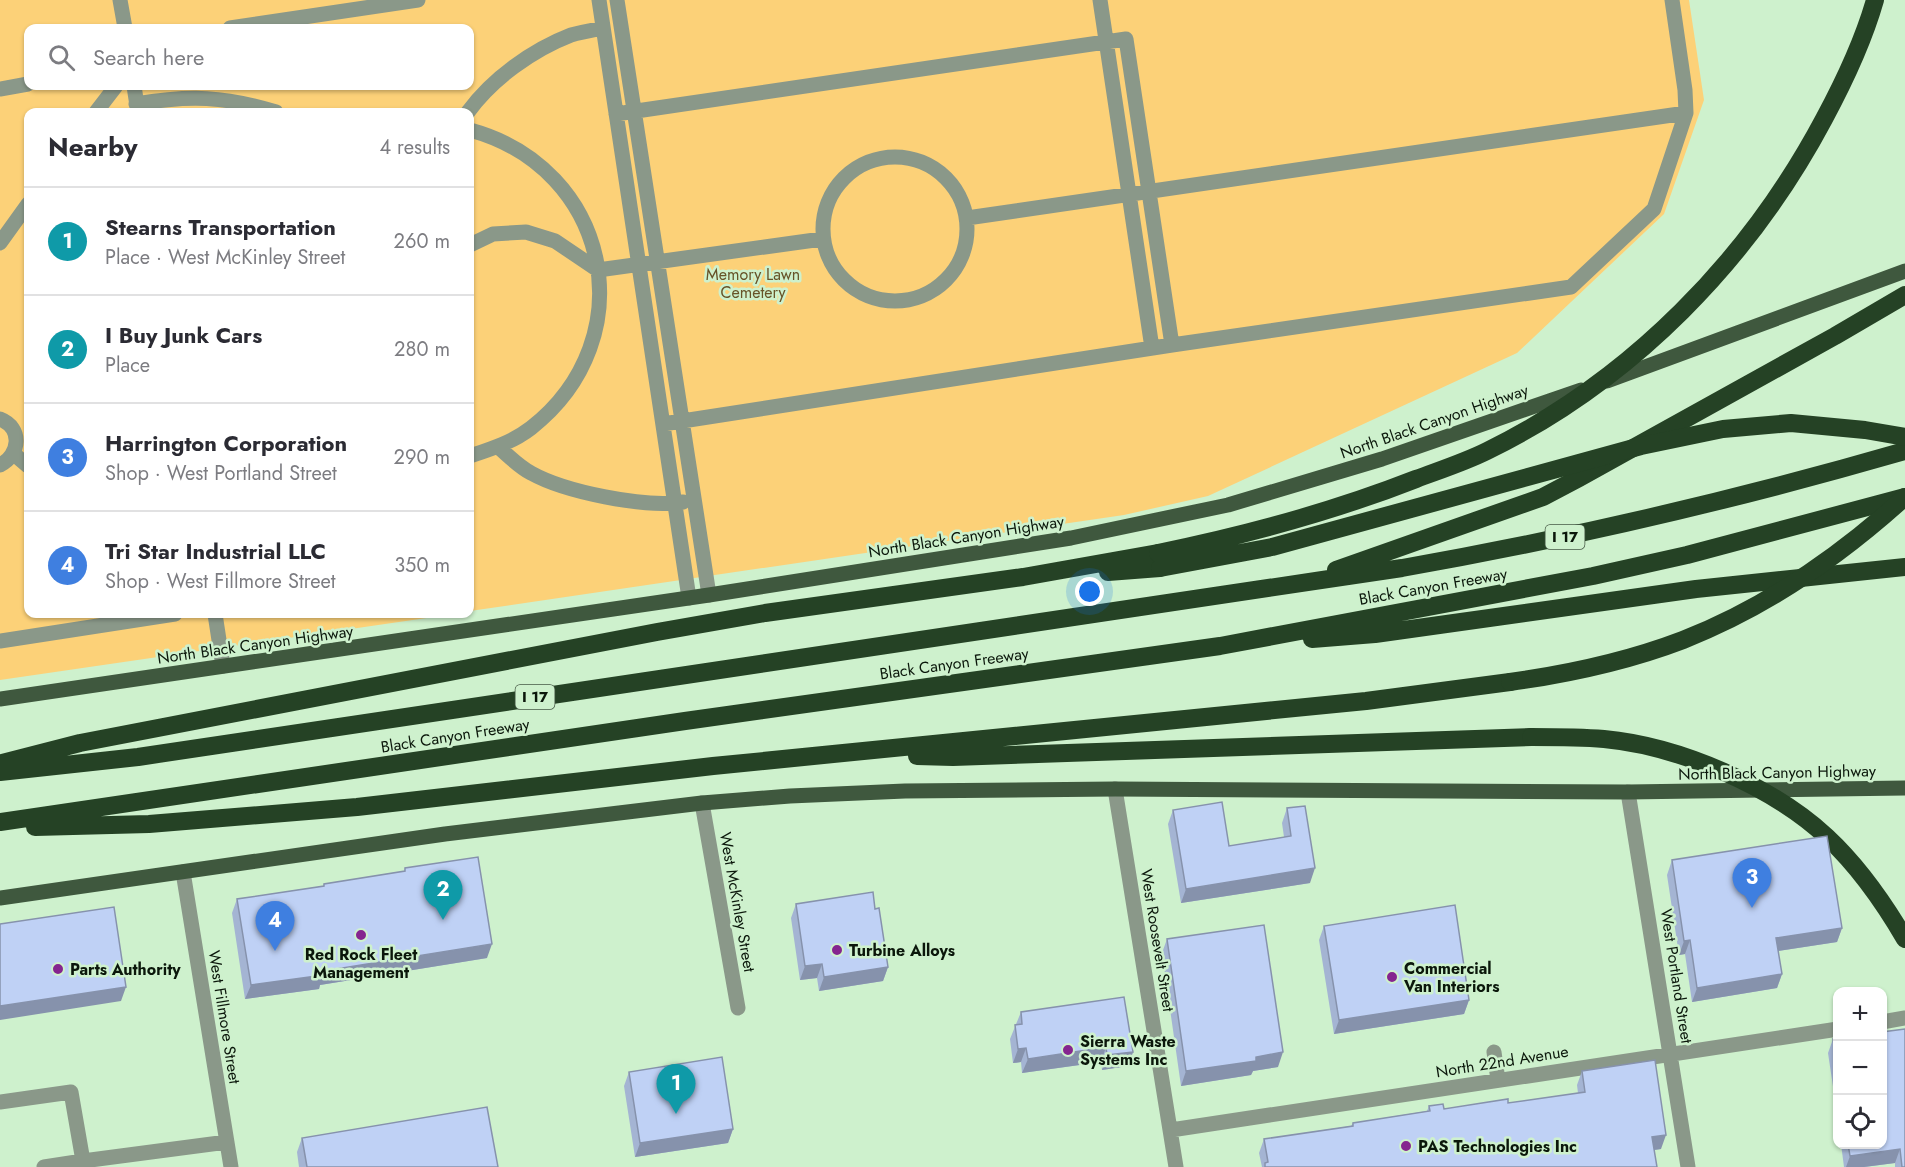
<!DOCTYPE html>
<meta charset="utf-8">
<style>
body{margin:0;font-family:Jost,sans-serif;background:#f7f7f7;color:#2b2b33}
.controls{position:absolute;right:18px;bottom:18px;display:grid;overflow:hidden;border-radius:12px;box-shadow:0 2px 4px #0004}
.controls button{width:54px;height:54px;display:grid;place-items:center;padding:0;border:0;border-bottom:2px solid #e1e1e2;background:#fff;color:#2b2b33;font:30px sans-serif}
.you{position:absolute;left:1090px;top:592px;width:21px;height:21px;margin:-15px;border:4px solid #fff;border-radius:50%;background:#1a73e8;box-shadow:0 0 0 9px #1a73e833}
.badge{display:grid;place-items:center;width:39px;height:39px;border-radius:50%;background:#2563eb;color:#fff;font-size:20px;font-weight:700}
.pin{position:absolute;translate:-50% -50px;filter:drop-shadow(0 2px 3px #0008)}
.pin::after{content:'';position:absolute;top:32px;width:21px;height:18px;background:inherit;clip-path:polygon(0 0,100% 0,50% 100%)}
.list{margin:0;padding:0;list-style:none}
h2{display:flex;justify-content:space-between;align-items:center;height:78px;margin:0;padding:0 24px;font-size:26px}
h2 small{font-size:20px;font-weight:400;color:#7c7c81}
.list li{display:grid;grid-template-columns:39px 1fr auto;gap:18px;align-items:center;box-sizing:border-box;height:108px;padding:0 24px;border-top:2px solid #e1e1e2}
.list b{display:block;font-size:22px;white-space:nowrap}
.list p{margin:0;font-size:20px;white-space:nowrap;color:#7c7c81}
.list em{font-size:20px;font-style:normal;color:#7c7c81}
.icon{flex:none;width:33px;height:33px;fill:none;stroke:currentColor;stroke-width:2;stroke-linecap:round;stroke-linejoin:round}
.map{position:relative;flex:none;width:1905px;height:1167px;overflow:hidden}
.search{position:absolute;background:#fff;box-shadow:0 2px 4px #0004;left:24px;top:24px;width:450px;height:66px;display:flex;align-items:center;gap:15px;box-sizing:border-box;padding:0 21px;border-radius:12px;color:#7c7c81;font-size:22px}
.panel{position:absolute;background:#fff;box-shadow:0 2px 4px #0004;left:24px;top:108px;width:450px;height:510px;border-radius:12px}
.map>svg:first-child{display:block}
.green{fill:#fcd178;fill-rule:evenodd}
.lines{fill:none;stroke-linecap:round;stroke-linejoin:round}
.minor{stroke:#8a9889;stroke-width:15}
.major{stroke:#3f583e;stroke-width:15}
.highway{stroke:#254225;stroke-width:18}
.highway-bridge{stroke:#254225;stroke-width:18}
.wall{fill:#a4b4d3}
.shaded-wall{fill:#8692ac}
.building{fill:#bfd1f5;stroke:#8692ac;stroke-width:1.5}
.poi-dot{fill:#85258f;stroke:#cef1cd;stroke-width:2}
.labels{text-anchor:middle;stroke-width:5;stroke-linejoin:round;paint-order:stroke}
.shield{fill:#cef1cd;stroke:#465845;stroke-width:1.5}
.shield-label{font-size:15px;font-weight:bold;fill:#0b170b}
.park-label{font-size:16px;fill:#675328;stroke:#cef1cd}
.street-label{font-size:16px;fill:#0b170b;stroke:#cef1cd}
.poi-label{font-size:16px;font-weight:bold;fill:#0b170b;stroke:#cef1cd;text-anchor:start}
</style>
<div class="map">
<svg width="1905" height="1167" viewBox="0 0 1905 1167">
<rect width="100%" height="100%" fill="#cef1cd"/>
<path class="green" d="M0,0H1689L1704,100L1664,214L1517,353L1208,496L1124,515L470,611V112H28V614H454L0,680ZM28,28H470V86H28Z"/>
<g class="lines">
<path class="minor" d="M120,0L125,28
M599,0L689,598
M617,0L709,595
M1100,0L1152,348
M230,28L418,0
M134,86L138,112
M0,89L28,84
M136,104C190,95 224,96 276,112
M96,112L116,86
M468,112C492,79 532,50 571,35C582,32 593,30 603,28
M616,114L1126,39L1172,345
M470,130C610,168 646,338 531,428C513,442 491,449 470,456
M823 229a72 72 0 1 1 144 0a72 72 0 1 1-144 0Z
M967,218L1686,113
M0,243L28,204
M470,245L493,234L526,232L555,241L598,270L822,239
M0,419C23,428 20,455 0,465
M663,424L1172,345L1571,287L1654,209L1686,113L1685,90L1672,0
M498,447C509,456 519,467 531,473C565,492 644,508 683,502
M14,454L28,466
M215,614L223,666
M0,641L175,614
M1115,789L1176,1167
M1628,792L1688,1167
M702,803L738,1008
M183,872L231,1167
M1882,1022L1905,1018
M1494,1052L1498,1080
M0,1102L71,1092L83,1161L227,1142
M1171,1130L1838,1029
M44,1167L83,1161"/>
<path class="major" d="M1607,381L1905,271
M0,699L709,595L1071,538L1228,505L1382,459L1581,390
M0,898L445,834L702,803L790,796L905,791L1115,789L1628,792L1905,788"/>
<path class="highway" d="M1336,570L1543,497L1579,478L1835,336L1905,295
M1108,572L1160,568
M1312,639L1375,634L1696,589L1905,567
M917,756L953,757L1531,737
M2,763L80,743L657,632L765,613L1023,577L1158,553
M0,772L138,757L1402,568C1572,538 1739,499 1905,451
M0,822L685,721L1220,646L1593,576L1687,555L1905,497
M35,827L149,824L357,807L713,766L1366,701L1510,682"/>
<path class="highway-bridge" d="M1158,553C1246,535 1332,512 1416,479C1440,470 1465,462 1487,451C1632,380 1749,260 1824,119C1845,80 1863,42 1875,0
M1160,568L1272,547L1641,446L1723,429L1791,423L1865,430L1905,437
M1510,682C1568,674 1628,661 1683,640C1765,608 1840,556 1905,497
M1531,737C1555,737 1580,737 1604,739C1679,746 1772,786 1827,837C1857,865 1884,903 1905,939"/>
</g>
<path class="wall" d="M1287,808L1310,883L1181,903L1168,824L1173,810L1229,846L1284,837L1282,823Z
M1672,860L1842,928L1837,942L1778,951L1782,974L1777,988L1692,1002L1685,954L1679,955L1667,875Z
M405,868L487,958L320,985L319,989L245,999L232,913L237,899L323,886L324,884L404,871Z
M796,904L875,909L888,967L883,981L819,991L817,978L800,980L791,918Z
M1324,926L1469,1000L1464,1014L1334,1034L1319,940Z
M1167,939L1278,1067L1253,1071L1251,1075L1181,1086L1162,953Z
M1021,1012L1133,1052L1128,1066L1102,1070L1101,1062L1022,1073L1021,1062L1013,1063L1010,1039Z
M1882,1032L1905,1167H1895V1163L1864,1167H1844L1841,1144H1882Z
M1833,1039H1838V1120L1828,1053Z
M1582,1071L1661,1149L1654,1150L1657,1167H1262L1259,1153L1264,1139L1351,1126L1353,1123L1427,1111L1429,1106L1444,1109L1508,1103L1578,1093L1577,1085Z
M629,1072L733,1129L728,1143L635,1157L624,1086Z
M302,1138L498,1167H299L297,1152Z"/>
<path class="shaded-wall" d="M1315,868L1310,883L1181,903L1186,889Z
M1842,928L1837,942L1771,952L1776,938Z
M1690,940L1685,954L1679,955L1684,941Z
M492,944L487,958L320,985L319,989L245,999L251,985L323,971Z
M822,964L817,978L800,980L805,966Z
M888,967L883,981L819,991L824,977Z
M1782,974L1777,988L1692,1002L1697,988Z
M126,987L121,1001L0,1020V1006Z
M1469,1000L1464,1014L1334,1034L1339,1020Z
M1106,1047L1101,1062L1022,1073L1028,1059Z
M1026,1048L1021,1062L1013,1063L1018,1049Z
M1133,1052L1128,1066L1102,1070L1107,1055Z
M1283,1052L1278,1067L1253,1071L1251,1075L1181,1086L1186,1071L1256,1057Z
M733,1129L728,1143L635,1157L640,1143Z
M1666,1135L1661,1149L1647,1151L1652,1137Z
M1900,1149L1895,1163L1864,1167H1846L1850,1156Z"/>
<path class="building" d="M1222,802L1229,846L1291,836L1287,808L1305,806L1315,868L1186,889L1173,810Z
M1827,836L1842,928L1776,938L1782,974L1697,988L1690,940L1684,941L1672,860Z
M478,857L492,944L323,971L324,975L251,985L237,899L324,886V884L405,871V868Z
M873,892L875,909L879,908L888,967L824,977L822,964L805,966L796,904Z
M1455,905L1469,1000L1339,1020L1324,926Z
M114,907L126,987L0,1006V924Z
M1264,925L1283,1052L1256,1057V1061L1186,1071L1167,939Z
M1124,997L1133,1052L1107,1055L1106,1047L1028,1059L1026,1048L1018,1049L1015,1025L1022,1024L1021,1012Z
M1905,1029V1167H1902L1900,1149L1850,1156L1848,1144H1882V1032Z
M1833,1039H1838V1070Z
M722,1057L733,1129L640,1143L629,1072Z
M1655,1060L1666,1135L1652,1137L1657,1167H1265V1163L1268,1162L1264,1139L1353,1126V1123L1430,1111L1429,1106L1443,1104L1444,1109L1508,1099V1103L1585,1092L1582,1071Z
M487,1107L498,1167H307L302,1138Z"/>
<g class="poi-dot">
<circle cx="361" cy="935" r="6"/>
<circle cx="837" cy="950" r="6"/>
<circle cx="58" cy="969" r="6"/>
<circle cx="1392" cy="977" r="6"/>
<circle cx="1068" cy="1050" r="6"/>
<circle cx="1406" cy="1146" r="6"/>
</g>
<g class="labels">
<g class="shield">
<rect x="1545.5" y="525" width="39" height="24" rx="4.5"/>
<rect x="515.5" y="685" width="39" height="24" rx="4.5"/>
</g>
<g class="shield-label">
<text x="1565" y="542">I 17</text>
<text x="535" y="702">I 17</text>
</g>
<g class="park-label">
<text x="753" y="280">Memory Lawn<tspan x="753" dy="18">Cemetery</tspan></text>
</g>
<g class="street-label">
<text transform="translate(1434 421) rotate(-19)" y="6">North Black Canyon Highway</text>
<text transform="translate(966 536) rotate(-9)" y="6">North Black Canyon Highway</text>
<text transform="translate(1433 586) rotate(-10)" y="6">Black Canyon Freeway</text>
<text transform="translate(255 644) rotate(-8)" y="6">North Black Canyon Highway</text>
<text transform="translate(954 663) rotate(-8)" y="6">Black Canyon Freeway</text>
<text transform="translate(455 735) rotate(-9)" y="6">Black Canyon Freeway</text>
<text transform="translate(1777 772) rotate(-1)" y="6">North Black Canyon Highway</text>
<text transform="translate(738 902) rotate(80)" y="6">West McKinley Street</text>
<text transform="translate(1158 940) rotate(81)" y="6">West Roosevelt Street</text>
<text transform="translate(1677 976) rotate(81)" y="6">West Portland Street</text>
<text transform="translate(225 1017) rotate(81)" y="6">West Fillmore Street</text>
<text transform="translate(1502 1061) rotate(-9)" y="6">North 22nd Avenue</text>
</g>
<g class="poi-label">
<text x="849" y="956">Turbine Alloys</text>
<text x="361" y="960" text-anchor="middle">Red Rock Fleet<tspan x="361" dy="18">Management</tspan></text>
<text x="1404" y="974">Commercial<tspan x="1404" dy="18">Van Interiors</tspan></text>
<text x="70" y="975">Parts Authority</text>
<text x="1080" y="1047">Sierra Waste<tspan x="1080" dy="18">Systems Inc</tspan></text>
<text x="1418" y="1152">PAS Technologies Inc</text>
</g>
</g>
</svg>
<div class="controls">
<button>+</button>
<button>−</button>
<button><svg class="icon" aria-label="locate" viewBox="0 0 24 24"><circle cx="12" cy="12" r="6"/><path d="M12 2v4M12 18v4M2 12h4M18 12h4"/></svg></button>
</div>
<div class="you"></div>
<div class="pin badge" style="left:676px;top:1114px;background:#0f9aa8">1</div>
<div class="pin badge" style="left:443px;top:920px;background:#0f9aa8">2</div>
<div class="pin badge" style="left:1752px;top:908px;background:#3f7fe0">3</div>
<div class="pin badge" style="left:275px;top:951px;background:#3f7fe0">4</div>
<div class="search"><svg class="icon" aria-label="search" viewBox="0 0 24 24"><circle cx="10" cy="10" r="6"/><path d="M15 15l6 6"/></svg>Search here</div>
<section class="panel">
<h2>Nearby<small>4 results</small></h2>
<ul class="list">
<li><span class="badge" style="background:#0f9aa8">1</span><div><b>Stearns Transportation</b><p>Place · West McKinley Street</p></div><em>260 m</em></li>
<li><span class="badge" style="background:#0f9aa8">2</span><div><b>I Buy Junk Cars</b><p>Place</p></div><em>280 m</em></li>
<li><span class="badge" style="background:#3f7fe0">3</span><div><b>Harrington Corporation</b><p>Shop · West Portland Street</p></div><em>290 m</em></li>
<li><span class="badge" style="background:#3f7fe0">4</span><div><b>Tri Star Industrial LLC</b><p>Shop · West Fillmore Street</p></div><em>350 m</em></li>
</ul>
</section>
</div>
